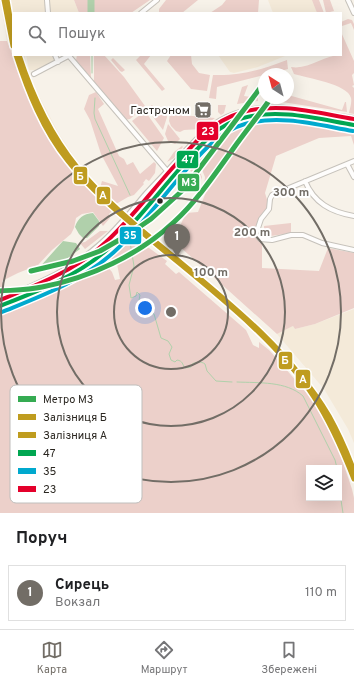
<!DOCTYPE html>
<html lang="uk">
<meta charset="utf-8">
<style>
body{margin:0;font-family:Overpass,sans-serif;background:#f2f2f2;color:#202124}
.controls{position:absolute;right:12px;bottom:12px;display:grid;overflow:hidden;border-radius:0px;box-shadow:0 4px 16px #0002}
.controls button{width:36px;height:36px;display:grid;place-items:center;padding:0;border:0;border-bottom:1px solid #e0e0e0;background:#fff;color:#202124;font:20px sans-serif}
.compass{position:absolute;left:258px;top:68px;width:36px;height:36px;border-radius:50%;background:#fff;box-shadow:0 4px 16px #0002;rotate:324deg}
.you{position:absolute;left:145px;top:308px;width:14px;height:14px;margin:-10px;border:3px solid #fff;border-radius:50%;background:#1a73e8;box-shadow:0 0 0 6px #1a73e833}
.badge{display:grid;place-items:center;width:26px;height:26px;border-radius:50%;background:#726d66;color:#fff;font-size:13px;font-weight:700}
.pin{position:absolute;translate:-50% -33px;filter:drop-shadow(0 1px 2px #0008)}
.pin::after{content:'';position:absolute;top:21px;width:14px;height:12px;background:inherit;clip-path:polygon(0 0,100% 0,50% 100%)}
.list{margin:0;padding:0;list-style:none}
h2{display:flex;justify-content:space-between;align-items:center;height:52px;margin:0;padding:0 16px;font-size:17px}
h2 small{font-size:13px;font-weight:400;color:#757577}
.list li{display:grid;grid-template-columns:26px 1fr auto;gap:12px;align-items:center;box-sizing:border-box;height:56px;margin:0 8px 8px;padding:0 8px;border:1px solid #e0e0e0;border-radius:0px}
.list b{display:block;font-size:15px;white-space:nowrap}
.list p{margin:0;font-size:13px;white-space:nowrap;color:#757577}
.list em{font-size:13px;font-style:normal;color:#757577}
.icon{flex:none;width:22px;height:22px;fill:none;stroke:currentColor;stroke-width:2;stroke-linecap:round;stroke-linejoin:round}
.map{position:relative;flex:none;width:354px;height:513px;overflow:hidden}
.search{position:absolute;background:#fff;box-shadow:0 4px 16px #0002;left:12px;right:12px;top:12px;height:44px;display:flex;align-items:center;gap:10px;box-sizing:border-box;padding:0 14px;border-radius:0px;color:#757577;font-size:15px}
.sheet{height:116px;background:#fff}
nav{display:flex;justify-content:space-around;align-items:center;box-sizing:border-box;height:56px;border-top:1px solid #e0e0e0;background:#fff;font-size:11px;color:#757577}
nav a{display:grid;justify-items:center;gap:2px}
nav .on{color:#726d66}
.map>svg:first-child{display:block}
.built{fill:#f4ead9}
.green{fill:#ecd0ca;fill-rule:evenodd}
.water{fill:#b0d0ab}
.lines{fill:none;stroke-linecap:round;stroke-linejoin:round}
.stream{stroke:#b0d0ab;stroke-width:1}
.river{stroke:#b0d0ab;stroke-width:7}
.minor-casing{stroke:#c6c2bb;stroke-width:6}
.secondary-casing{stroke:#c6c2bb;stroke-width:8}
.minor{stroke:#fefdfc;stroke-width:4}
.secondary{stroke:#fefdfc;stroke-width:5.5}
.bus-1-casing{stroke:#fff;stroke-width:7}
.bus-2-casing{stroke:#fff;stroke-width:7}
.bus-3-casing{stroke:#fff;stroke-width:7}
.bus-1{stroke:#00a651;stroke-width:4}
.bus-2{stroke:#00a9ce;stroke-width:4}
.bus-3{stroke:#e4002b;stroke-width:4}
.rail-1-casing{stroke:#fff;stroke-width:8}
.rail-2-casing{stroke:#fff;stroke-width:8}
.rail-1{stroke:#bf9c1f;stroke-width:5}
.rail-2{stroke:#bf9c1f;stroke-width:5}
.metro-1-casing{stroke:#fff;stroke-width:8}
.metro-1{stroke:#35ab52;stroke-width:5}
.ring{fill:none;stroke:#726d66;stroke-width:2}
.bus-dot{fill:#2a2620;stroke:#fff;stroke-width:1.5}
.labels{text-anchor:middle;stroke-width:4;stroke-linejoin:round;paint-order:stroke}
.poi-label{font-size:12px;fill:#2a2620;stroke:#fff;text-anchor:end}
.key{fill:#fff;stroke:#bfbebc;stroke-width:1}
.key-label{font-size:11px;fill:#2a2620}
.centre{fill:#726d66;stroke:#fff;stroke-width:2}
.ring-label{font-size:12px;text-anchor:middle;font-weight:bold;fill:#726d66;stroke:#fff;stroke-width:4;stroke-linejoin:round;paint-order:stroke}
.line-badge{stroke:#fff;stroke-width:1.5}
.badge-label{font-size:11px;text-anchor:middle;font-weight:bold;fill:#fff}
</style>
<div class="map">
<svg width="354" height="513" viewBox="0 0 354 513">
<rect width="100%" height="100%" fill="#f7f2e9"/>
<path class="built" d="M0,0H74L79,13H13V55L7,41Z
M268,0H313L317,13H273Z
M13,55H25L26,71L59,134L84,171L121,209L117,215L76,174L61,155L36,115L23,86Z
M26,55H58V57L63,59L41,70H29Z
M218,55H285V56L258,67L234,73L230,72Z
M354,309V443L348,429L324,389L277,334L293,326L295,329L315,324Z"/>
<path class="green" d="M74,0H150L131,13H79Z
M166,0H198L182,13H159V9Z
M226,0H259L258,13H210L222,5Z
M312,0H319L324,13H317Z
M323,0H330L334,11L326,13Z
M348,19L352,20L354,24V30L351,23L342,26L341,22Z
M341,32L354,61V73L352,75L354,85L352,86L354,88V114L349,113C350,108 352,103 351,98C348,84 307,78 294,74L291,67C309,70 323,55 341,55Z
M0,41H7C17,65 24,91 36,115C54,152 83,182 112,211L109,214L110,218L103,226L93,212L82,214L76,218L74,228L71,234L52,250L38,265L18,273L2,281L5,289L0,291Z
M77,55H90L91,78L76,60Z
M94,55H104L124,77L145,106L130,119L125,120L94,82Z
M141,55H151L144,64L165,89L162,91L136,60Z
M171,55H191L192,64L199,73L210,75L207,91L191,89L167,61Z
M113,58L125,70L122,72L120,71L111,60Z
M287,60L288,69L270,74H264V75L217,87L216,99L209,98L213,75C242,76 260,70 287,60Z
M248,85L244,96L258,98V101L237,104L242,87Z
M96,92L104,104L98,109L119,156L124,159L127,165L133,162L140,174L154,162L156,164L155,173L149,181L146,179L143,183L144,184L134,195L128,197L116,204L100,188L102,181L118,186L101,154L90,120L84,109L89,95Z
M288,95L342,110L345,102H346L347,112L282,102L284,98H288Z
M152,105L158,111L166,113L167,117L163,130L147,109Z
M218,105H226L224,113L221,115L218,112Z
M145,111L164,138L157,151L132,121Z
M170,114L215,118L200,129L184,130L180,132L176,131L171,126L169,121Z
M272,119L354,131V145L351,136L319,138L276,156L265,193L269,206C261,216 248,234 262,244V268L319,271L328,248L354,253V308L315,324L295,329L293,326L277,334L179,246L175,237L186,213L198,212L208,187H204L205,177L197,158C203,153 206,146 212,141C227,125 250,122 272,119Z
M168,124L180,139L175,144L168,141L165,134Z
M182,146L183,147L174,158L167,162L174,152Z
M195,160L202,177L200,183L192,180L188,184L185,181L192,172L190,170L178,184L176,182Z
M291,223V233L264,237V226Z
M100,231H108L85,249L80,243L85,242Z
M126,238L142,248L145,245L167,261L165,264L176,274L179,272L246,330L253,345L259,348V342L269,350L278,360L311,398L329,430L337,445L352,489L354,498V513H0V313L75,281L103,262L112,272L115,280L120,279L117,264L110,257L123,244ZM309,468H339V498H309Z"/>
<path class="water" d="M93,213L99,221V226L87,238H83L79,234L75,227C78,218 83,214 93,213Z
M63,241L76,243L80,249C67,259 54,268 38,273V269Z"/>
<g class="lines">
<path class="stream" d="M92,55V73
M95,98L94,113L95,119L130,195
M130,242L134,266L129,285L131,298L136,296L137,292L140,295L139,300L144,304L145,309L154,314L161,338L168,341L172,347L169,354L171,360L175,362L177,360C183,361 182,364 185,368L191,367L192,364C196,362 201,361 205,364L207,371L216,381L232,382
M237,382C259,383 286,381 303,396L335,460L337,468
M339,479L341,498
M341,500L343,513"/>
<path class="river" d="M91,0V13"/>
<g class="minor-casing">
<path id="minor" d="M47,0L48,13
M348,0L354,13
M141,13L157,0
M55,55L58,62
M69,56L168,172
M34,74L70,55
M354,161L272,195L270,199L269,209L261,219L256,234L260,239L272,240L291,235H303L322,243L354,250
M347,164L354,177
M305,181C314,203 331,212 354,216"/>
</g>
<g class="secondary-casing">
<path id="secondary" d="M0,301C34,286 70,272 98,247C116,232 130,214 145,196C157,183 169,171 180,158C196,141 211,123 234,115C249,109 263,108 279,108L354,119
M0,306C38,291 78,276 109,248C136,223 157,193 182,166C200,146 216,125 243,118C275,108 321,120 354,125"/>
</g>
<use href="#minor" class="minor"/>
<use href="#secondary" class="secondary"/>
<g class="bus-1-casing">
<path id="bus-1" d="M0,306C38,291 78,276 109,248C136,223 158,193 182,166C199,147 216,125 243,118C279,108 318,119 354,125"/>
</g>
<g class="bus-2-casing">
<path id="bus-2" d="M2,312C41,296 82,281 114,252C141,227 162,197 186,170C203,151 220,131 245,124C280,114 318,125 353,131"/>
</g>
<g class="bus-3-casing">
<path id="bus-3" d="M0,300C37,285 77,270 106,242C132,218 153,189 177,163C195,142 213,121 240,113C277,101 317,113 354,119"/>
</g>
<use href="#bus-1" class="bus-1"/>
<use href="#bus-2" class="bus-2"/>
<use href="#bus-3" class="bus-3"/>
<g class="rail-1-casing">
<path id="rail-1" d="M4,0L13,46
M16,55C28,92 43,130 68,161C93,193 125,218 156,244C210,289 275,338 314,397C331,423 343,451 354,479"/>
</g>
<g class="rail-2-casing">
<path id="rail-2" d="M7,0L13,35
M19,55C32,95 50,134 77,167C105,201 140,229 174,257C231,304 291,352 329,416C339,434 347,452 354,471"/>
</g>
<use href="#rail-1" class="rail-1"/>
<use href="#rail-2" class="rail-2"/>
<g class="metro-1-casing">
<path id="metro-1" d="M31,271L73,261L100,251L126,236L151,219L183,190L264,83
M0,291C14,290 28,290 42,287C89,278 139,255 174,222C197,201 215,174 233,149C245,132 259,115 271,98"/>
</g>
<use href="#metro-1" class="metro-1"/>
</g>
<g class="ring">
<circle cx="171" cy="312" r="57"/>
<circle cx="171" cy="312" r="114"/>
<circle cx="171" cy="312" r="170"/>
</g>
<defs>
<g id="supermarket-square" transform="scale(0.9)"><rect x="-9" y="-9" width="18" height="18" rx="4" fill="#726d66" stroke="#fff"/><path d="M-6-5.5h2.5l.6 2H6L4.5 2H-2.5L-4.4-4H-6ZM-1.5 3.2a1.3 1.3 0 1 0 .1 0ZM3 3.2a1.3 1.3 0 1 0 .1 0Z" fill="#fff"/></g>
</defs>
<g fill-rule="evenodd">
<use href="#supermarket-square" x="203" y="110"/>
</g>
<circle class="bus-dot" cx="160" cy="201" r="3.5"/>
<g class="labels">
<g class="poi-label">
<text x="190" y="114">Гастроном</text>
</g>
</g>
<rect x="10" y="385" width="132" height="118" rx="6" class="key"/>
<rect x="18" y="396" width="18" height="6" fill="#35ab52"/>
<rect x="18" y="414" width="18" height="6" fill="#bf9c1f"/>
<rect x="18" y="432" width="18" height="6" fill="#bf9c1f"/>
<rect x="18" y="450" width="18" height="6" fill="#00a651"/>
<rect x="18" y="468" width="18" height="6" fill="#00a9ce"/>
<rect x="18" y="486" width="18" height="6" fill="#e4002b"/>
<g class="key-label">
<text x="43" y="403">Метро M3</text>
<text x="43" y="421">Залізниця Б</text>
<text x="43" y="439">Залізниця A</text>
<text x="43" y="457">47</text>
<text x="43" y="475">35</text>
<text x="43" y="493">23</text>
</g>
<circle cx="171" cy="312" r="6" class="centre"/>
<g class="ring-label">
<text x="291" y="196">300 m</text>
<text x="252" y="236">200 m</text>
<text x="211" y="276">100 m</text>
</g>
<g class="line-badge">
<rect x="196" y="121" width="23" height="20" rx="4" fill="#e4002b"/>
<rect x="176" y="150" width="23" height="19" rx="4" fill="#00a651"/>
<rect x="73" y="166" width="15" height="19" rx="4" fill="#bf9c1f"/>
<rect x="177" y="173" width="23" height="19" rx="4" fill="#35ab52"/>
<rect x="96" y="186" width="15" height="19" rx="4" fill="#bf9c1f"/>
<rect x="119" y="226" width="23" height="19" rx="4" fill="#00a9ce"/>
<rect x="278" y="351" width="15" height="19" rx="4" fill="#bf9c1f"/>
<rect x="295" y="369" width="16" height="20" rx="4" fill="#bf9c1f"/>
</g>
<g class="badge-label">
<text x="208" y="135">23</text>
<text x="188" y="163">47</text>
<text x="80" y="180">Б</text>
<text x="189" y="186">M3</text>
<text x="103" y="199">A</text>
<text x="130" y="239">35</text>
<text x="285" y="364">Б</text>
<text x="303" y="383">A</text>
</g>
</svg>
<div class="controls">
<button><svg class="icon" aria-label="layers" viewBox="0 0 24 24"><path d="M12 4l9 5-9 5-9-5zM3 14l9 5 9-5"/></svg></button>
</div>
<svg class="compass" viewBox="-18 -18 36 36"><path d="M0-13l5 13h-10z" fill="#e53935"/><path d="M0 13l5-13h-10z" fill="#757577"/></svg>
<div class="you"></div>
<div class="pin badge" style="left:177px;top:257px">1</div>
<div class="search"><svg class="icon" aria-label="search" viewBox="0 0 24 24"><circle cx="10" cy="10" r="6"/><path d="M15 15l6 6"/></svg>Пошук</div>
</div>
<section class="sheet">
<h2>Поруч<small></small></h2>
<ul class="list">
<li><span class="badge">1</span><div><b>Сирець</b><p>Вокзал</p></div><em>110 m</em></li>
</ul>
</section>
<nav>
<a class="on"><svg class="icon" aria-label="map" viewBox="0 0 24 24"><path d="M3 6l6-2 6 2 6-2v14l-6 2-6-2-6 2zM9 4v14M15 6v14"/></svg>Карта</a>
<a><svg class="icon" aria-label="directions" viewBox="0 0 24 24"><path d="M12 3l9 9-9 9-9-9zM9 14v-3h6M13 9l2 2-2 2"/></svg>Маршрут</a>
<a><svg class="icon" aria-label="saved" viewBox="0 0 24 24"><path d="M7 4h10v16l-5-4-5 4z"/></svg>Збережені</a>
</nav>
